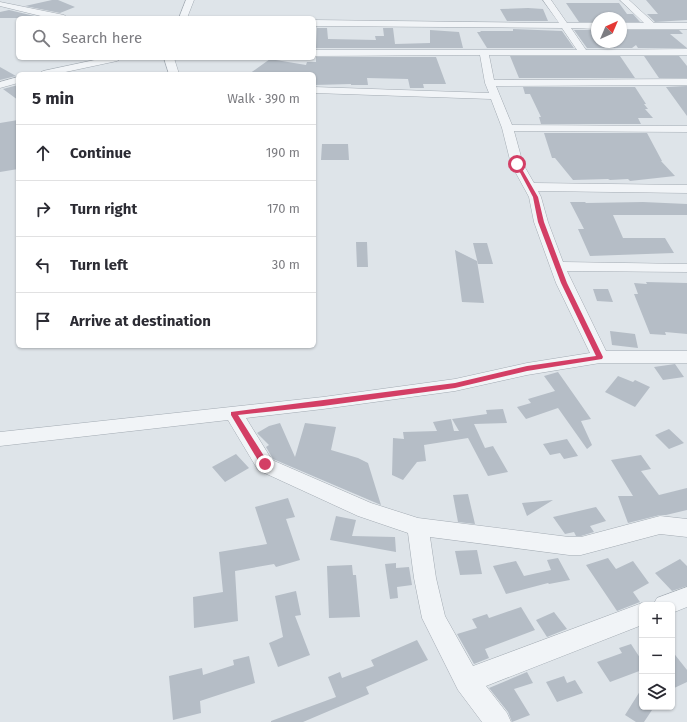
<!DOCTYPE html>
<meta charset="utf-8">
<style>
body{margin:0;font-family:"Fira Sans",sans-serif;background:#f2f2f3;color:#2b2b33}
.controls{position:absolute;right:12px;bottom:12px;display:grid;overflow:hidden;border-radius:6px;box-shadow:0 1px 3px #0004}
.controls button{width:36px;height:36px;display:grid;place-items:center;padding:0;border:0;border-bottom:1px solid #e1e1e2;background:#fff;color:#2b2b33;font:20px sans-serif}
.compass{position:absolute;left:591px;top:12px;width:36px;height:36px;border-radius:50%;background:#fff;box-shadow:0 1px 3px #0004;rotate:44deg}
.stop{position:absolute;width:12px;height:12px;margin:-9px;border:3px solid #d33e65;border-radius:50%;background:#fff}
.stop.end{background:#d33e65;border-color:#fff;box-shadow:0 1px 4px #0008}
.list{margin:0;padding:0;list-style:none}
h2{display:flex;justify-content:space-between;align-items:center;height:52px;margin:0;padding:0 16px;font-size:17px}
h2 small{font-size:13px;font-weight:400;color:#7c7c81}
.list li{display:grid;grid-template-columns:26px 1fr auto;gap:12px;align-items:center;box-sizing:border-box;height:56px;padding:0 16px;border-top:1px solid #e1e1e2}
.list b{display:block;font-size:15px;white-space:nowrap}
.list em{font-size:13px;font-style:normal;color:#7c7c81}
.icon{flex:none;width:22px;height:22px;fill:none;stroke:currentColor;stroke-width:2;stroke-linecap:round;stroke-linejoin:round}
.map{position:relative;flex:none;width:687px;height:722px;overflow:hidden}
.search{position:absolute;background:#fff;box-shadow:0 1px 3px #0004;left:16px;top:16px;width:300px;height:44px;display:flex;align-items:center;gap:10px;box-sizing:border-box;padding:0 14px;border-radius:6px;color:#7c7c81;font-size:15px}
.panel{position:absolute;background:#fff;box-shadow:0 1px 3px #0004;left:16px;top:72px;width:300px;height:276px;border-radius:6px}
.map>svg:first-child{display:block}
.building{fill:#b5bdc6}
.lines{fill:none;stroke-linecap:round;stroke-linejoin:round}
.street-casing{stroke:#a3abb3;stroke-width:1}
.street{fill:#f1f4f7;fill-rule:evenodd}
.route{fill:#d33e65}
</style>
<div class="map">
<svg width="687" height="722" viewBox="0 0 687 722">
<rect width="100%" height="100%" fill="#dee4e9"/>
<path class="building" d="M52,0H58L75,7L60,13L25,6Z
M646,0H687V20L655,22L647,14H658Z
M566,3H619L627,14H633L640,22H621V17H597V22H579Z
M528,8L543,9L548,21H507L500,9Z
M9,10L43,18H0V12Z
M317,28H327L328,39L376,40L375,36H384L383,28H393L395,44L430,43V30L459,32L463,48H316Z
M513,29L562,31L574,48H487L477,32H481L480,31H513Z
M574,30H597V42H621V30H679L683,34H670L687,48H638L636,45L632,48H587Z
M510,56H620L635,78H519Z
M644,56H679L687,66V78H659Z
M316,57H436L446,84H423L424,88H410L408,79L367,78L368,85H351V84L314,85V74H249L270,59L306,65L307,62H316Z
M0,67L16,76L0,80Z
M18,85V100L3,89Z
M687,86V116L666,87Z
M523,87H635L646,104H644L648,109H645L653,118H638L641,124H541L539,117H541L530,94H525Z
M18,120V169L0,172V123Z
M544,133H647L662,161H661L675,176L630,181L628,179L610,180L608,179L573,180L555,158H552Z
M322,144H348L349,160H321Z
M570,202H585L586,203L643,202L687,204V215H613L623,238H665L674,253L590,256L578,229H584Z
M356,242H367L368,267H357Z
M473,243H487L493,264H478Z
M455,250L477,261L484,303L462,302Z
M646,282L687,283V334L665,332L666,335L650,334L634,294H638L634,283L647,284Z
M593,289H608L613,302L597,301Z
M610,331L635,334L638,348L612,345Z
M675,364L684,377L663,380L654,367Z
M558,372L591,419L581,421L592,445L587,449L558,408L526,419L517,407L531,403L528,399L555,391L544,376Z
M618,376L633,382L635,380L650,387L635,407L605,392Z
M503,409L507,423L474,424L485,448L493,446L508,472L488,476L468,438L424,445L426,461L417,462L403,480L392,475L393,438L404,439L403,432L437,431L433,422L451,419L454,431H459L452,419L487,414L486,410Z
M280,423L295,457L305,423L336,427L331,450L358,458L368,463L381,505L273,459L266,447L269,445L257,433L269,426Z
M669,429L684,443L669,449L655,435Z
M567,439L578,456L564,459L560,453L550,455L543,444Z
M236,454L249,468L225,482L212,467Z
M641,455L651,469L641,471L659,495L687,488V510L666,515H660L628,523L618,496H633L611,460Z
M468,494L475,524L458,522L453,495Z
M288,498L295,517L286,519L300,560L276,567L274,564L235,571L238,621L194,628L193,597L223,592L219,552L267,544L255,507Z
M553,500L527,516L522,503Z
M596,507L606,521L590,526L594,532L581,536H576L574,532L565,534L553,517Z
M336,516L356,520L352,536L395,537L396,552L330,540Z
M477,550L482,574L460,575L455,551Z
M558,558L570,580L549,584L548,583L506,594L493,566L516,561L524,576L551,570L547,560Z
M608,558L616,569L633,561L649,583L633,592L640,602L617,611L586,565Z
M680,559L687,566V586L672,591L655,573Z
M396,563V568L409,567L412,585L397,587L398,598L390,599L385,564Z
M352,565L353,575H356L360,617L329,618L327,566Z
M296,591L301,615L295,616L310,655L278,667L269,643L283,637L275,596Z
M521,607L535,630L485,649L489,658L474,664L457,634L477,628L472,619L487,614L489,618Z
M554,612L567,629L547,637L536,620Z
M417,640L428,660L366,687L369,694L303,722H271V721L336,697L328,677L340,672L342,678L374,666L371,660Z
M631,644L642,661V670L610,682L597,662L622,653L619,648Z
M672,651L687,670V682L672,689Z
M249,656L255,683L200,701L201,713L173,720L169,676L202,668L203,675L234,665L233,660Z
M527,672L533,683L514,689L530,715L512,722L508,712L489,688Z
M564,676L567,683L575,680L583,693L557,702L546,682Z
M642,688V707H654L644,722H636L625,715Z"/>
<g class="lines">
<g class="street-casing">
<path id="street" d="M186,0H194L187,18H179Z
M543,0H551L567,23H597V29L571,28L586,50L687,49V55H489L494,80L687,79V85L496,86L512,125L687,126V132L514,131L523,164L534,183L687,185V193L538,191L541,197L548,222L563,262L687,264V272L567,271L606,351H687V363H600L527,375L455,391L323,409L246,418L272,460L371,503L418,518L569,537H581L660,516L687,519V537L660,534L581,555H569L430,537L436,578L445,616L473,666L642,603L647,605H642V625L486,686L507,713L511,722H482L458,690L422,618L414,578L408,533L358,516L258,470L228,420L0,446V432L323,397L455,379L527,363L590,353L556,283L534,222L529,197L511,164L502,128L491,99L314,93V87L489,93L485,83L480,55L314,56V50H577L562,28L314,26V20L559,23Z
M620,0H629L654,23H687V29H621V23H644Z
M0,2L64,15L68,18H49L0,6Z
M104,58H122L117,61L56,74H38L43,71Z
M164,58H174L179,74H169Z
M18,77V83L0,88V82Z
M687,587V607L672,613V605H653L657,598Z"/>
</g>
<use href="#street" class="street"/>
</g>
<path class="route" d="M515,163L519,164L538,197L544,222L567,283L603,357L602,359L527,371L455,388L323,406L238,415L269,464L268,467H262L231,415V412L455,383L527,366L596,356L561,283L538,222L533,197Z"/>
</svg>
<div class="controls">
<button>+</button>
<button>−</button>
<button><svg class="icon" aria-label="layers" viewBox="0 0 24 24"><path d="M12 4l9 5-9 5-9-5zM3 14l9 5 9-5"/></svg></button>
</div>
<svg class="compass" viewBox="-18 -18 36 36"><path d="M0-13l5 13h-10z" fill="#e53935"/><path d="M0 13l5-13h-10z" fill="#7c7c81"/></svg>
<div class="stop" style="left:517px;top:164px"></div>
<div class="stop end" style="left:265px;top:464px"></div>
<div class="search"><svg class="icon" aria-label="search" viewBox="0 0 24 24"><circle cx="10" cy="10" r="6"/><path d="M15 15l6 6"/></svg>Search here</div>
<section class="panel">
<h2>5 min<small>Walk · 390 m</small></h2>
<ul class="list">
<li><svg class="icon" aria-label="ahead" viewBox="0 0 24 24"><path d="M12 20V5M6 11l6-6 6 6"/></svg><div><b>Continue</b></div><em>190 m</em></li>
<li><svg class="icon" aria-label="right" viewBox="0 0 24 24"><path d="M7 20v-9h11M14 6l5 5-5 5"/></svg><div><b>Turn right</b></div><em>170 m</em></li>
<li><svg class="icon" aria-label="left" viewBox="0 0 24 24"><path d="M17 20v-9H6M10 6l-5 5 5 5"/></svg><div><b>Turn left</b></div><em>30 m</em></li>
<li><svg class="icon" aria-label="arrive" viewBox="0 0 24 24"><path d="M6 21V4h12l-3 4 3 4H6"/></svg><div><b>Arrive at destination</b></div></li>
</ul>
</section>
</div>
